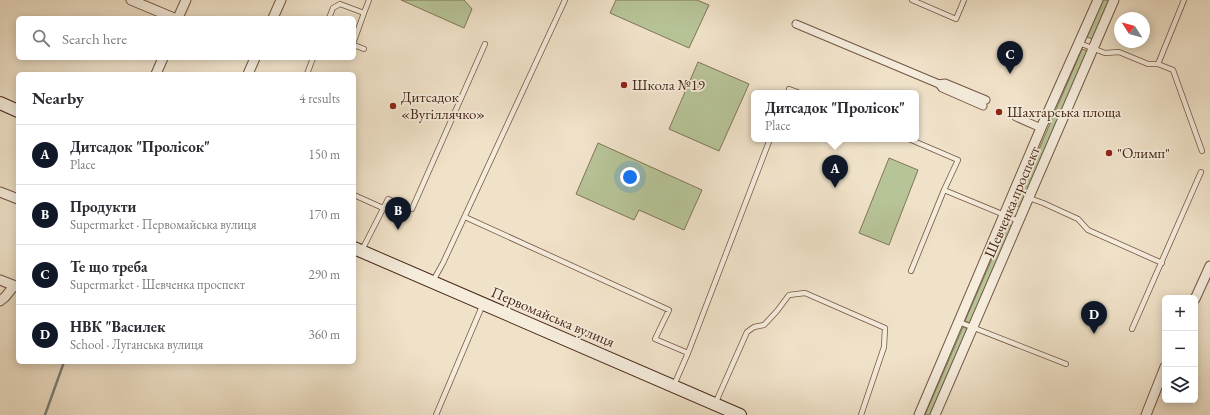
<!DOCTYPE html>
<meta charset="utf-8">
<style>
body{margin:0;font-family:"EB Garamond",serif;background:#f2f2f3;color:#2b2b33}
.controls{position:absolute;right:12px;bottom:12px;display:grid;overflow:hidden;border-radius:6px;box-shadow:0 2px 10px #0003}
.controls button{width:36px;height:36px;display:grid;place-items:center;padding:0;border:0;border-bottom:1px solid #e1e1e2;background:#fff;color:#2b2b33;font:20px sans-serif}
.compass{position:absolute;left:1114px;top:12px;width:36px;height:36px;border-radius:50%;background:#fff;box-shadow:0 2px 10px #0003;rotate:306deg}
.you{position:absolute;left:630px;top:177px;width:14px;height:14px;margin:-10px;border:3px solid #fff;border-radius:50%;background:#1a73e8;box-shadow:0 0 0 6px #1a73e833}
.badge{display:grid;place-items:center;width:26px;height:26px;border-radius:50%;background:#111827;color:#fff;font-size:13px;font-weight:700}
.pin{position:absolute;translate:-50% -33px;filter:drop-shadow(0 1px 2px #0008)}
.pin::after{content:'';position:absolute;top:21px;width:14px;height:12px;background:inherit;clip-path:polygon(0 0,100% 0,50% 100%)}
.popup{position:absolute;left:751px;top:90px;width:168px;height:52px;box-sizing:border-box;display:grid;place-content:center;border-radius:6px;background:#fff;filter:drop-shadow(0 1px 3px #0005);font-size:13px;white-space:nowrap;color:#7c7c81}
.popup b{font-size:15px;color:#2b2b33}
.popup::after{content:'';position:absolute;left:50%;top:100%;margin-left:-8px;border:8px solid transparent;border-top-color:#fff}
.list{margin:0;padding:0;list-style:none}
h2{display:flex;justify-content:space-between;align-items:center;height:52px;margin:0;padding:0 16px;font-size:17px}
h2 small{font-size:13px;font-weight:400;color:#7c7c81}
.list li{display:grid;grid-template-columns:26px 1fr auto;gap:12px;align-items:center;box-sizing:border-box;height:60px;padding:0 16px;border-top:1px solid #e1e1e2}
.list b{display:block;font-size:15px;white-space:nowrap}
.list p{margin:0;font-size:13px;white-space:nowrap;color:#7c7c81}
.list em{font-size:13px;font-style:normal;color:#7c7c81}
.icon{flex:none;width:22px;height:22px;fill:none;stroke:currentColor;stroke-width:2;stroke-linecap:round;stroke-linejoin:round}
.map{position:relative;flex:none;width:1210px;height:415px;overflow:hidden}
.search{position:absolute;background:#fff;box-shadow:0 2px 10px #0003;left:16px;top:16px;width:340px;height:44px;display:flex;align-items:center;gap:10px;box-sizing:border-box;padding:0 14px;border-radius:6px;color:#7c7c81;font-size:15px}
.panel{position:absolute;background:#fff;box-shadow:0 2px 10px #0003;left:16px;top:72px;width:340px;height:292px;border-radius:6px}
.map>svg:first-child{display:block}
.green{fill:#b7c498;stroke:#807658}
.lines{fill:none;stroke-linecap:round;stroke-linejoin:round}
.stream{stroke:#7c807c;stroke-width:2.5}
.service-casing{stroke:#725644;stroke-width:6}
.pedestrian-casing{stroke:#725644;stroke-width:9}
.minor-casing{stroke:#725644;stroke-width:11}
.secondary-casing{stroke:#482717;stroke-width:14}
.service{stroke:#f5ecdc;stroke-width:4.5}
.pedestrian{stroke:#f5ecdc;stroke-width:7}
.minor{stroke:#f5ecdc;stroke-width:9}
.secondary{stroke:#f5ecdc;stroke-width:12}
.poi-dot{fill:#8f2418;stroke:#f5ecdc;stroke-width:1.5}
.labels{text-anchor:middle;stroke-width:3.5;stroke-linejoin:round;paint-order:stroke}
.poi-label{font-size:15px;fill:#482717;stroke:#f5ecdc;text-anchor:start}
.street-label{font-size:15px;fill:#482717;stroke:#f5ecdc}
</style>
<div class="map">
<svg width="1210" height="415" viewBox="0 0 1210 415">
<rect width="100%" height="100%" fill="#f0e2c9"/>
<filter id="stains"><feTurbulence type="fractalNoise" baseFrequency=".005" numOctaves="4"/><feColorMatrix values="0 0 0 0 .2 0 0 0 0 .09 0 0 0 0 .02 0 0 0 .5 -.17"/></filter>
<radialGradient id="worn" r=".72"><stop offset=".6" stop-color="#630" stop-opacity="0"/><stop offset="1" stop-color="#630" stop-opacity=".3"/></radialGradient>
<path class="green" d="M401,0H464L472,9L464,28Z
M616,0H697L709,5L689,48L610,13Z
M1102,0H1109L1093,39L1087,37Z
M1082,49L1088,51L1020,207L1015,205Z
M698,62L749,84L719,151L669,129Z
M598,143L702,190L684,230L639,210L634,220L576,194Z
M889,158L918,170L889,245L859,233Z
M1007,224L1012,226L970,323L965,321Z
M963,327L968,329L931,415H925Z"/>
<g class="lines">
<path class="stream" d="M45,415L64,362"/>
<g class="service-casing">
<path id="service" d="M912,0L956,19L964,0
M364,13L369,0
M329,18L333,8L340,4L364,13L354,41
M1079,43L1105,53L1119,52L1148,64H1158L1173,70L1202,151
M354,45L364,49
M1158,64L1184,0
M307,74L313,58
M788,93L789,89L800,93
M909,139L958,160L944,190L1019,221
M354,195L383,208
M1029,198L1043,203L1078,219L1088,230L1162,263
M465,217L669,310L655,339L688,353
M362,250L388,199L412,209L485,44
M911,271L944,190
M433,281L443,263L565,0
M959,322L1066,364
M1132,329L1201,172
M674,385L688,353L770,139
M715,404L747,332L754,327L764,325L777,311L789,295L805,293L885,328L884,347L861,415
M436,415L483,304"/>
</g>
<g class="pedestrian-casing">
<path id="pedestrian" d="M796,24L939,84L945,83L986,100
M939,84L942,88L983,106
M1016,117L1041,128"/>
</g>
<g class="minor-casing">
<path id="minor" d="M131,0L174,18
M178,18L186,0
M273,18L281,0
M156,74L163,58
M248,74L255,58
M0,192L18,199
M0,280L18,287
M1195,299L1210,266
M0,301L5,297L14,286
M919,415L1041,128L1098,0
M935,415L1114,0
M1146,415L1165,367"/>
</g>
<g class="secondary-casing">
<path id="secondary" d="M0,103L18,111
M354,248L740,415"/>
</g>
<use href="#service" class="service"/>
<use href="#pedestrian" class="pedestrian"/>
<use href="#minor" class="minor"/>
<use href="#secondary" class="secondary"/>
</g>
<g class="poi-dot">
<circle cx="624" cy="85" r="4"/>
<circle cx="393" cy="106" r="4"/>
<circle cx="999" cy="112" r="4"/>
<circle cx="1109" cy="153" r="4"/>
</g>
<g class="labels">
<g class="poi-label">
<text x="632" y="90">Школа №19</text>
<text x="401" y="102">Дитсадок<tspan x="401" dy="17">«Вугіллячко»</tspan></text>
<text x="1007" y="117">Шахтарська площа</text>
<text x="1117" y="158">"Олимп"</text>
</g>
<g class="street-label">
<text transform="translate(1012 202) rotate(-67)" y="5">Шевченка проспект</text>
<text transform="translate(553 317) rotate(23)" y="5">Первомайська вулиця</text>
</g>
</g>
<rect width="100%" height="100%" filter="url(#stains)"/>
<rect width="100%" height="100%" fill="url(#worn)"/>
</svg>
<div class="controls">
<button>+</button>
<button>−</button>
<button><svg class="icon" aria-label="layers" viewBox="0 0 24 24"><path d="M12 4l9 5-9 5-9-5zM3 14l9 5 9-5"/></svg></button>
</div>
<svg class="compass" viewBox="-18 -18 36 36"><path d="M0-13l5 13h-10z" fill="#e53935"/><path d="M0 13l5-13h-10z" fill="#7c7c81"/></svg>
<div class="you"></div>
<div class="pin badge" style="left:835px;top:188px">A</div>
<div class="popup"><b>Дитсадок &quot;Пролісок&quot;</b>Place</div>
<div class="pin badge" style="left:398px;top:230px">B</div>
<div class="pin badge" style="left:1010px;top:74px">C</div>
<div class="pin badge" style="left:1094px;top:334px">D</div>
<div class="search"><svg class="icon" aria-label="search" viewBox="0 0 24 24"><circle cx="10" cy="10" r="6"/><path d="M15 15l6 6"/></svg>Search here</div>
<section class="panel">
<h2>Nearby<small>4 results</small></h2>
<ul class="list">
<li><span class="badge">A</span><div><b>Дитсадок &quot;Пролісок&quot;</b><p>Place</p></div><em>150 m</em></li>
<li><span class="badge">B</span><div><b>Продукти</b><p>Supermarket · Первомайська вулиця</p></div><em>170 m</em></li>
<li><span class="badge">C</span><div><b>Те що треба</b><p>Supermarket · Шевченка проспект</p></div><em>290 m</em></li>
<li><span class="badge">D</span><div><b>НВК &quot;Василек</b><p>School · Луганська вулиця</p></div><em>360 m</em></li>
</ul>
</section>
</div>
